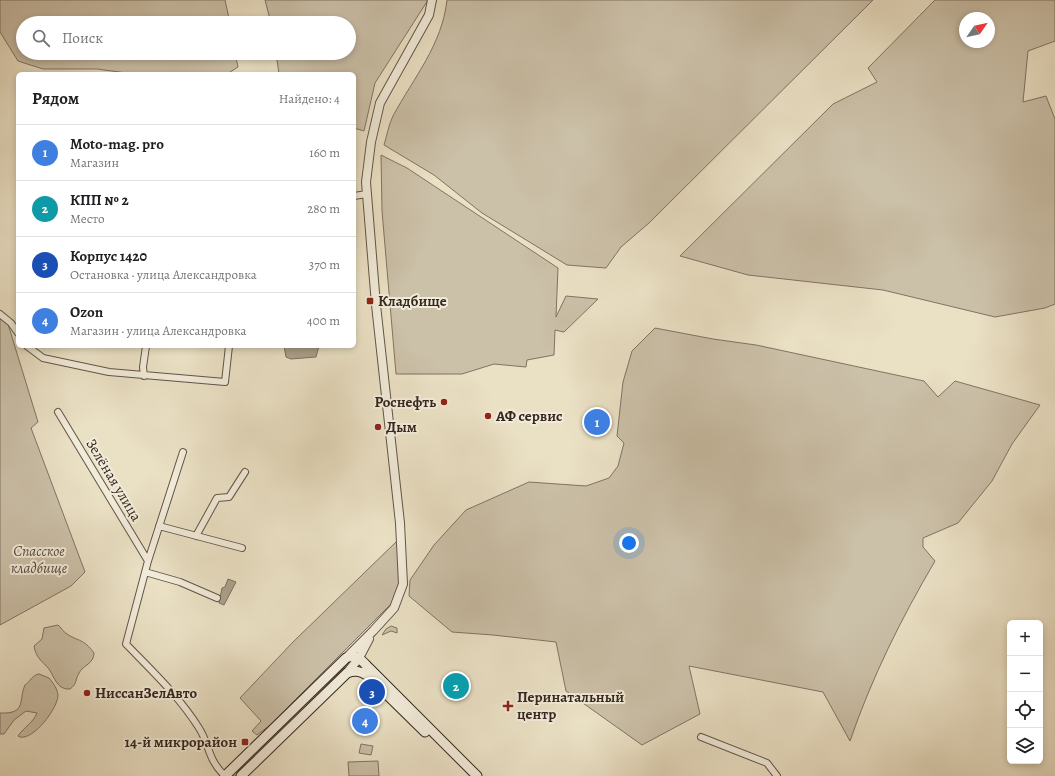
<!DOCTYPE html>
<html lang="ru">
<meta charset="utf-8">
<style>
body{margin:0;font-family:Alegreya,serif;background:#f6f6f6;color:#202124}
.controls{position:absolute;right:12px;bottom:12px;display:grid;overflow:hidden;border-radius:6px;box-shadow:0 2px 6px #0003}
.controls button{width:36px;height:36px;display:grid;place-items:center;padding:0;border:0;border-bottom:1px solid #e0e0e0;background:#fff;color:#202124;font:20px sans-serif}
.compass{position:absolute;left:959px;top:12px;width:36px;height:36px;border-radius:50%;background:#fff;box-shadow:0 2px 6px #0003;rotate:56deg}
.you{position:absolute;left:629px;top:543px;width:14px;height:14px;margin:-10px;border:3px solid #fff;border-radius:50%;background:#1a73e8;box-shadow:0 0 0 6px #1a73e833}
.badge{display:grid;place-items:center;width:26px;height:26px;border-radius:50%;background:#ea580c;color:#fff;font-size:13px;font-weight:700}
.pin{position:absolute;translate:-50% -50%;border:2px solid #fff;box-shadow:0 1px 4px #0006}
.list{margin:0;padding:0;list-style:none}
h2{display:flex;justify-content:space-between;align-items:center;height:52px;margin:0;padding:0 16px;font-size:17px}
h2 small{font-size:13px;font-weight:400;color:#757577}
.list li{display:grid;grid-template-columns:26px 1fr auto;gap:12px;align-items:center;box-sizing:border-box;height:56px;padding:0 16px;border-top:1px solid #e0e0e0}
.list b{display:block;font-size:15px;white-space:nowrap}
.list p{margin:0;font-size:13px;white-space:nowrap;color:#757577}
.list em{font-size:13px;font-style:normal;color:#757577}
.icon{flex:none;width:22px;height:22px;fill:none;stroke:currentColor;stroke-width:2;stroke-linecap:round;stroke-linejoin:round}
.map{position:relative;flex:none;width:1055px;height:776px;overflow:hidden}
.search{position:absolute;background:#fff;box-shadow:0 2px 6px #0003;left:16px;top:16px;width:340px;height:44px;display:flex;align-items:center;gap:10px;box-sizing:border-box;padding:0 14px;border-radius:22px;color:#757577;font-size:15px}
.panel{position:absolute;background:#fff;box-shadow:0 2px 6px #0003;left:16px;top:72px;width:340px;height:276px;border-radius:6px}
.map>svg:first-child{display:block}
.green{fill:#cbc0a8;stroke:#807364;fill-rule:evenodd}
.water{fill:#aca18c;stroke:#7c7060}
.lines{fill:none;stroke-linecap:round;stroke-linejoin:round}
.minor-casing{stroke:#625448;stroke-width:8}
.tertiary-casing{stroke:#625448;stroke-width:10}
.secondary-casing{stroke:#35261f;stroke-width:11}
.minor{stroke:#f1ebd9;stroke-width:6}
.tertiary{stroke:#f1ebd9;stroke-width:8}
.secondary{stroke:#f1ebd9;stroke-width:9}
.poi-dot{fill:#8f2418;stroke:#f1ebd9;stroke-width:1.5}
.labels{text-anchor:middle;stroke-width:4;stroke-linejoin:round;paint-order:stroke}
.poi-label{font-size:15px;font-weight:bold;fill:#35261f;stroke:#f1ebd9;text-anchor:start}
.street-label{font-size:15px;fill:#35261f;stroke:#f1ebd9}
.park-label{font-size:15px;font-style:italic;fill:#5a4c41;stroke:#f1ebd9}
</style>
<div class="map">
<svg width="1055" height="776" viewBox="0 0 1055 776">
<rect width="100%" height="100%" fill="#eae0c4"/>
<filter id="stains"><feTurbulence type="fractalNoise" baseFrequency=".005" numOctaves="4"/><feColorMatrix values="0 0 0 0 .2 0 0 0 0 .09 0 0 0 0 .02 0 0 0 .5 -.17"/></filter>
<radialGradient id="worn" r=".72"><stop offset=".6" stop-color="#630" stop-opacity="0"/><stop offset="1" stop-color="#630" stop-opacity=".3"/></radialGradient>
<path class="green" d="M0,0H225L230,23H23V53H235L238,67L227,74H134L97,69H43L18,61L0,32Z
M265,0H428L375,83L364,131L354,128V74H279L276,53H349V23H271Z
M447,0H873L649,223L621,247L606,268L567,265L482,213L434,175L384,145C387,135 389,124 393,116C414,77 442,45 447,0Z
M935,0H1055V41L1028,51L1023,102L1046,96L1055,119V304L1045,308L995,317L883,290L748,275L680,256L833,104L877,82L868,68ZM965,18H989V42H965Z
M381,155L407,168L558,268L556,317L566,296L598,299L564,332L555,330L554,355L527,360L526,367L494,364L462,374H396L382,211Z
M0,318L8,324L38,422L31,428L85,572L71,586L0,625Z
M655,328L713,339L756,345L924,381L938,397L955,381L1040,405L1012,444L992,481L958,523L923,538V547L935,561C901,619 872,677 850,741L823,692L689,666L700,714L642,745L566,691L556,642L493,635L452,632L409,596L410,580L434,545L466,510L529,482L586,486L609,478L618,466L624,443L617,436L623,382L632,351Z
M396,542L399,549L400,582L392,603L269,726L257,735L252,731L261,721L240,698L293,642Z
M58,625C61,627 63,632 67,634C79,642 83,638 94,653C94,664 83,665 79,673C75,680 77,684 70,689C57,690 55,678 49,669C42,661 36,658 34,646L42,639L44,628Z
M391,626L397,628V633L391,631L382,635L386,629Z
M348,661L349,663L295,717L293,715Z
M39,674L49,678C53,683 57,688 58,695C58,708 34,740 20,737L18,736C24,727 33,723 37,713L26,711L14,720L4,734H0V713C27,714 18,701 25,685C30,682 32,675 39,674Z
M289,719L292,721L235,776H230Z
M361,744L373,746L371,755L359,753Z
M378,761L379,776H349L348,762Z"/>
<path class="water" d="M284,346H319L316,357L291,359L286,357Z
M228,579L236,582L224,605L219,603L222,588L225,587Z"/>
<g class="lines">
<g class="minor-casing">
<path id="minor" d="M354,196L367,194
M0,314L11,323L18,333
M27,346L43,358L109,372L225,382L229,346
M144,376L143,367L146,346
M58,412L148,561
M183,452L148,561L126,644C151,670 179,696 199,728C210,745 207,759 225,776
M159,526L242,548
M196,536L217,498L229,497L245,472
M145,572L180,582L217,598
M701,737L767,763L777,776"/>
</g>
<g class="tertiary-casing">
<path id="tertiary" d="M346,658L373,631L394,608L403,584L400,523L376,305L366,182L371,142L380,103L429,15L432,0
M347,673L359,658L369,639"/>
</g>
<g class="secondary-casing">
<path id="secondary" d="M225,776L346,658C357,653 362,661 369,668L477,776
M241,776L347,673C355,670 360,671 367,675L425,732"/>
</g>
<use href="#minor" class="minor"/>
<use href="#tertiary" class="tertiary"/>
<use href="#secondary" class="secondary"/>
</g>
<g class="poi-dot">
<rect x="366" y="297" width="8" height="8" rx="2"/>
<circle cx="444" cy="402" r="4"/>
<circle cx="488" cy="416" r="4"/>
<circle cx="378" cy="427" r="4"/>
<circle cx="87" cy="693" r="4"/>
<path d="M506 700h4v4h4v4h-4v4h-4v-4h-4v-4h4z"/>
<rect x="241" y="738" width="8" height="8" rx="2"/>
</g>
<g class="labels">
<g class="poi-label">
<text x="378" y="306">Кладбище</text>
<text x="436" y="407" text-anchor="end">Роснефть</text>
<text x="496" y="421">АФ сервис</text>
<text x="386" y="432">Дым</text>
<text x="95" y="698">НиссанЗелАвто</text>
<text x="517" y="702">Перинатальный<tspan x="517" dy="17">центр</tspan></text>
<text x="237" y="747" text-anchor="end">14-й микрорайон</text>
</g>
<g class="street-label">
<text transform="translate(114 480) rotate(59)" y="5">Зелёная улица</text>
</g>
<g class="park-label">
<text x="39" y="556">Спасское<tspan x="39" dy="17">кладбище</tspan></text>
</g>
</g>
<rect width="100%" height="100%" filter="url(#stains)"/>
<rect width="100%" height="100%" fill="url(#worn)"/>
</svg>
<div class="controls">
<button>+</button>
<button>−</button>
<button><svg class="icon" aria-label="locate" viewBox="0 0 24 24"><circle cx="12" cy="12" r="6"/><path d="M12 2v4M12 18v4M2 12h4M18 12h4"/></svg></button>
<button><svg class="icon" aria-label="layers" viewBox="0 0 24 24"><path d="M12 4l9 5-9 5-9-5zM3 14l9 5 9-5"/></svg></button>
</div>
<svg class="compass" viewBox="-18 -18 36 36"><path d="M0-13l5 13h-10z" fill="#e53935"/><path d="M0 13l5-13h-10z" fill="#757577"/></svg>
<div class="you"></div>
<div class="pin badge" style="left:597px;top:422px;background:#3f7fe0">1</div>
<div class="pin badge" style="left:456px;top:686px;background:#0f9aa8">2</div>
<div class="pin badge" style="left:372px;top:692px;background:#1a4fb4">3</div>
<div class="pin badge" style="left:365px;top:721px;background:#3f7fe0">4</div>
<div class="search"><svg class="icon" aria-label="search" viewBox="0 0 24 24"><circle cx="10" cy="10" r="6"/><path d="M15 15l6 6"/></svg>Поиск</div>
<section class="panel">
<h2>Рядом<small>Найдено: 4</small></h2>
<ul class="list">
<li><span class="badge" style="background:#3f7fe0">1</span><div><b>Moto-mag. pro</b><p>Магазин</p></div><em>160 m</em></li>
<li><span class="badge" style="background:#0f9aa8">2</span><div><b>КПП № 2</b><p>Место</p></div><em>280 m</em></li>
<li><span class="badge" style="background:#1a4fb4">3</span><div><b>Корпус 1420</b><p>Остановка · улица Александровка</p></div><em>370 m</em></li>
<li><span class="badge" style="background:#3f7fe0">4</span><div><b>Ozon</b><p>Магазин · улица Александровка</p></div><em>400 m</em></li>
</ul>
</section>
</div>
